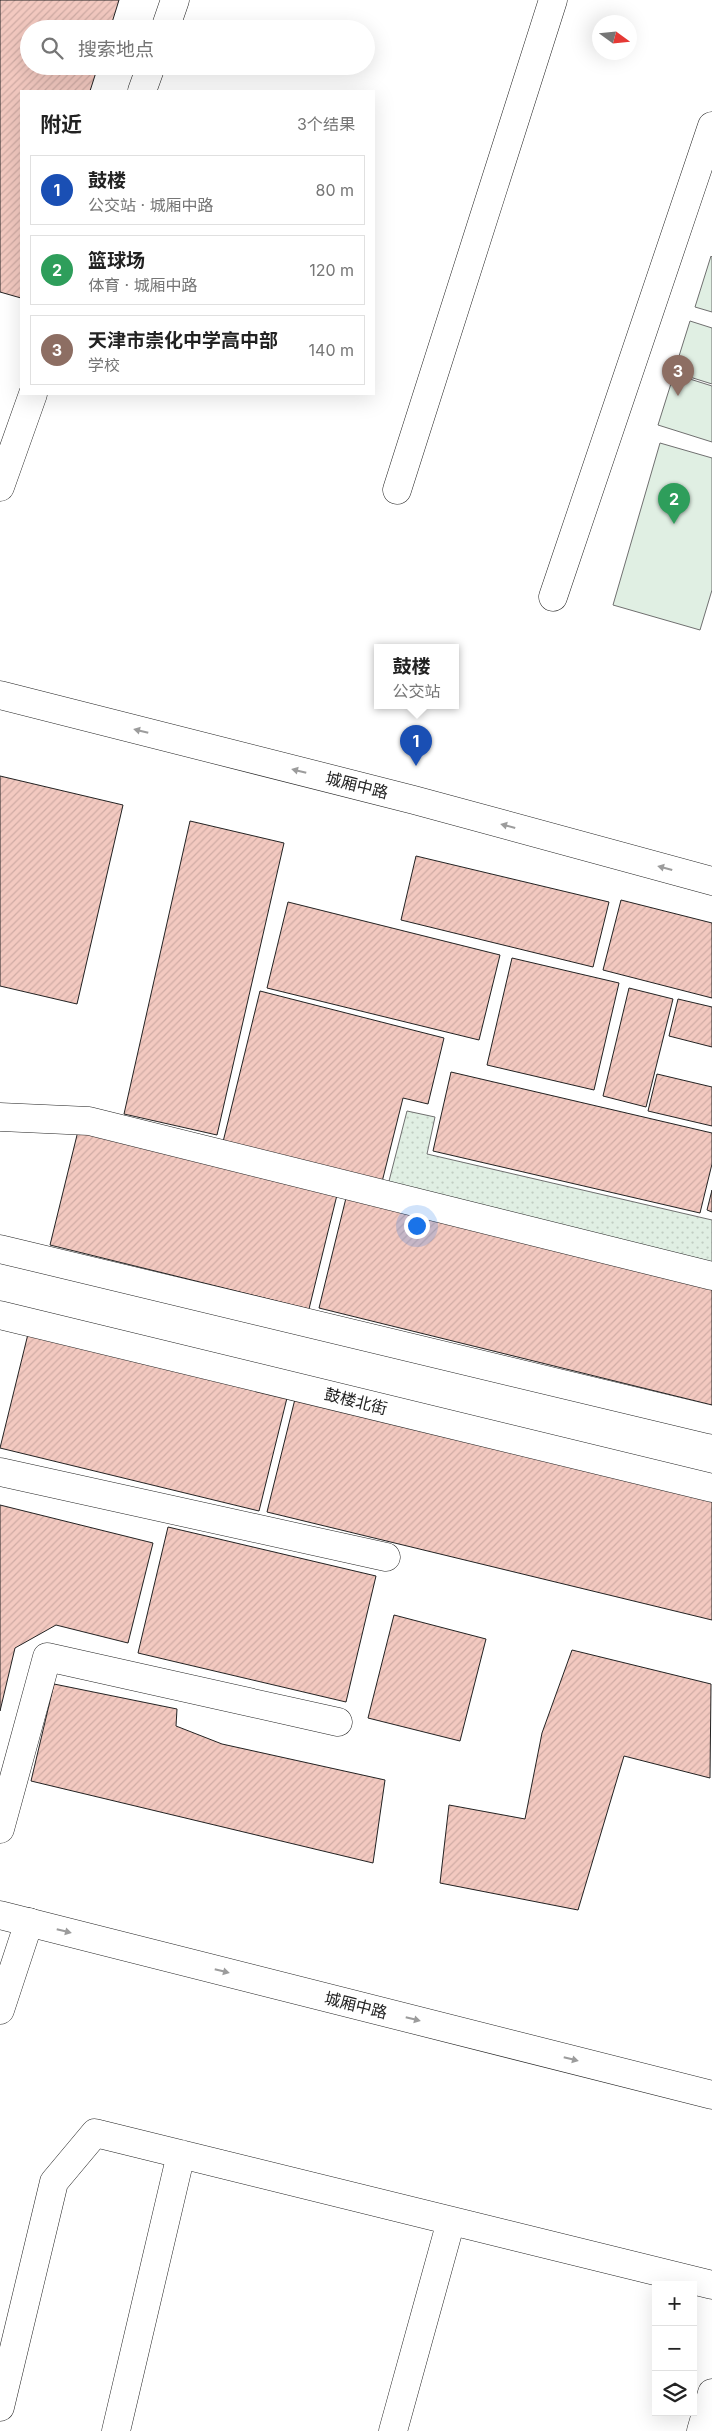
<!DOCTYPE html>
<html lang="zh">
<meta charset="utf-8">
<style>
body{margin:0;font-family:Inter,"Noto Sans SC",sans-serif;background:#f6f6f6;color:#222}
.controls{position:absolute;right:15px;bottom:15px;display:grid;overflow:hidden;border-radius:0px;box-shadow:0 5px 20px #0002}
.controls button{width:45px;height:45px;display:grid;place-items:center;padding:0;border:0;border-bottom:1px solid #e0e0e0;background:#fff;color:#222;font:25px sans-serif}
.compass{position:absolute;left:592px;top:15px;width:45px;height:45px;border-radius:50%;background:#fff;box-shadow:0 5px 20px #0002;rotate:105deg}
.you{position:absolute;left:416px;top:1225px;width:18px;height:18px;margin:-12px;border:4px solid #fff;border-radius:50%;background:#1a73e8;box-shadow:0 0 0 8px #1a73e833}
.badge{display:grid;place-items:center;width:32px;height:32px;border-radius:50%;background:#111827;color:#fff;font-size:16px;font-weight:700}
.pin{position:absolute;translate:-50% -41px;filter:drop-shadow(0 1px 2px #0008)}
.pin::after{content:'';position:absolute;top:26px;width:18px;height:15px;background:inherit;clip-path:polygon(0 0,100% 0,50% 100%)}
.popup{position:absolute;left:374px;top:644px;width:85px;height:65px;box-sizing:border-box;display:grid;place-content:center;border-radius:0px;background:#fff;filter:drop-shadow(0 1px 4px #0005);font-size:16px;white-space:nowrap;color:#767676}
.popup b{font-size:19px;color:#222}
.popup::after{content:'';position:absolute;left:50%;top:100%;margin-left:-10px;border:10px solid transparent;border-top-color:#fff}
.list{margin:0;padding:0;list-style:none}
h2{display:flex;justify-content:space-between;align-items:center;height:65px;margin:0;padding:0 20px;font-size:21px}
h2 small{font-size:16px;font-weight:400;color:#767676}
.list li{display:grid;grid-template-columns:32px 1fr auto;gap:15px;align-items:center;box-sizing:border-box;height:70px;margin:0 10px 10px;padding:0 10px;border:1px solid #e0e0e0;border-radius:0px}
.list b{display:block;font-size:19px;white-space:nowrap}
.list p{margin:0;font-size:16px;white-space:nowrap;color:#767676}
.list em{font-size:16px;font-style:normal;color:#767676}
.icon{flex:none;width:28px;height:28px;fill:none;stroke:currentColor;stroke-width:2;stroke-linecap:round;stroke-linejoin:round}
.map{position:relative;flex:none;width:712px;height:2431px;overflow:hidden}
.search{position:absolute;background:#fff;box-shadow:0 5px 20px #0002;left:20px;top:20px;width:355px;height:55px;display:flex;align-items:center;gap:12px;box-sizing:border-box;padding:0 18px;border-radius:28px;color:#767676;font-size:19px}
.panel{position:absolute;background:#fff;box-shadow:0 5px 20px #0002;left:20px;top:90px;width:355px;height:305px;border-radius:0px}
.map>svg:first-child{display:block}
.grass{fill:url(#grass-dots);stroke:#6f6f6f}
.garden{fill:#e0efe3;stroke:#6f6f6f}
.building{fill:url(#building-hatch);stroke:#222}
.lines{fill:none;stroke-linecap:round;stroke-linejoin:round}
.minor-casing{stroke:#222;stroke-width:29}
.major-casing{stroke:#222;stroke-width:29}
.minor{stroke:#fff;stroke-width:28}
.major{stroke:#fff;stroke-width:28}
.oneway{fill:#9c9c9c}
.labels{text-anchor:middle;stroke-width:4;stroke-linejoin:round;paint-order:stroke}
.street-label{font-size:16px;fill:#222;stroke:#fff}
</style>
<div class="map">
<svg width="712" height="2431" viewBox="0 0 712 2431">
<defs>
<pattern id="grass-dots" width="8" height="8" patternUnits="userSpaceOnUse" patternTransform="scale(1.25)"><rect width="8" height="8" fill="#e0efe3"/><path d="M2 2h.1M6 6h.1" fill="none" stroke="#c0cdc2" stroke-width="1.8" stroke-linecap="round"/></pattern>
<pattern id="building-hatch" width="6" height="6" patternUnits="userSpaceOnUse" patternTransform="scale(1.25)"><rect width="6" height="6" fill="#f3c9c0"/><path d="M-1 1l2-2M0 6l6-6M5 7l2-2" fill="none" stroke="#d0aca5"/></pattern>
</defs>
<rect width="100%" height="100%" fill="#fff"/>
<path class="grass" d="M407,1111L435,1117L427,1154L712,1220V1263L388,1185Z"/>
<path class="garden" d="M711,256L712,257V312L695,307Z
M690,321L712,328V384L674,372Z
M674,374L712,386V442L658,425Z
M660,443L712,458V590L700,630L613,605Z"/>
<path class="building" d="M0,0H119L110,29H29V66H98L90,91H21V298L0,292Z
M0,776L123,805L77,1004L0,986Z
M190,821L284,843L217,1135L124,1114Z
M416,856L609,902L593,967L401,920Z
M621,900L712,923V998L603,970Z
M288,902L500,955L479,1040L267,988Z
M512,958L619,983L594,1090L487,1065Z
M629,988L673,999L646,1107L603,1096Z
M260,991L444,1038L428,1104L403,1098L381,1186L222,1146Z
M678,999L712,1007V1047L669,1036Z
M451,1072L712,1133V1164L700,1213L433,1151Z
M657,1074L712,1087V1126L648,1111Z
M78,1131L337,1195L309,1309L50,1245Z
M712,1190V1212L707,1210Z
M346,1198L712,1288V1405L319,1308Z
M28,1334L287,1398L259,1511L0,1448Z
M295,1399L712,1501V1620L267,1512Z
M0,1505L153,1543L128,1643L56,1625L15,1648L0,1711Z
M168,1527L376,1576L346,1702L138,1653Z
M394,1615L486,1639L460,1741L368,1718Z
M572,1650L711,1684L710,1778L624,1756L578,1910L440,1883L449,1805L525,1819L542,1733Z
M54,1684L177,1709L176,1726L222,1744L385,1780L373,1863L31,1781Z"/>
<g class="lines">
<g class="minor-casing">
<path id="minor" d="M165,29L175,0
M142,91L151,66
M0,487L33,394
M397,490L553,0
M553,597L712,126
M0,1117L89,1121L712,1276
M0,1249L712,1420
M0,1315L712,1488
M0,1472L386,1557
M0,1829L47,1657L338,1722
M0,2010L29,1922
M0,2407L54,2182L95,2133L712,2285
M116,2431L181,2154
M393,2431L451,2221
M701,2431L712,2393"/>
</g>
<g class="major-casing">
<path id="major" d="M0,695L414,800L712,881
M0,1915L712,2095"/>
</g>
<use href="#minor" class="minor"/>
<use href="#major" class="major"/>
</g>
<defs><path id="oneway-solid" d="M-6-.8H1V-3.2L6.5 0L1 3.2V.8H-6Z" transform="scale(1.25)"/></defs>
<g class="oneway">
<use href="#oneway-solid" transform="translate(141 731) rotate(-166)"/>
<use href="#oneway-solid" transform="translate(299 771) rotate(-166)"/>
<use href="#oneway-solid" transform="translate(508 826) rotate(-165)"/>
<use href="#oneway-solid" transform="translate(665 868) rotate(-165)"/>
<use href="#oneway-solid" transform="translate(64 1931) rotate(14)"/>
<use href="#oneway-solid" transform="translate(222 1971) rotate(14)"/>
<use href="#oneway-solid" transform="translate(413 2019) rotate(14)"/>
<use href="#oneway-solid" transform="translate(571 2059) rotate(14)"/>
</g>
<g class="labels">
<g class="street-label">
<text transform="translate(357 785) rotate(14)" y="6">城厢中路</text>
<text transform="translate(356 1401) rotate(14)" y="6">鼓楼北街</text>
<text transform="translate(356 2005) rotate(14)" y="6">城厢中路</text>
</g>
</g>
</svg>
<div class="controls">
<button>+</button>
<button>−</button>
<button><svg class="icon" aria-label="layers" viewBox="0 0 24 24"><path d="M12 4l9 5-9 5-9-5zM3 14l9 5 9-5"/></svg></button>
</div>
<svg class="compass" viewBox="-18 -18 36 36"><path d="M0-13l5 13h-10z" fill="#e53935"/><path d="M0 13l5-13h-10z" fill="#767676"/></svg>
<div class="you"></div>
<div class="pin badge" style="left:416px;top:766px;background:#1a4fb4">1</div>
<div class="popup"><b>鼓楼</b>公交站</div>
<div class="pin badge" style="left:674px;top:524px;background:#2e9e5b">2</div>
<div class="pin badge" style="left:678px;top:396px;background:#8d6e63">3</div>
<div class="search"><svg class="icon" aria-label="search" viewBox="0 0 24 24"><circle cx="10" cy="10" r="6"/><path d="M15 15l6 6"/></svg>搜索地点</div>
<section class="panel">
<h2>附近<small>3个结果</small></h2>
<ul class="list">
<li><span class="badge" style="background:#1a4fb4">1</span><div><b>鼓楼</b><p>公交站 · 城厢中路</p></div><em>80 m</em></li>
<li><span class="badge" style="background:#2e9e5b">2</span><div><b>篮球场</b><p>体育 · 城厢中路</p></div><em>120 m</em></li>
<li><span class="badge" style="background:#8d6e63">3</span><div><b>天津市崇化中学高中部</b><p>学校</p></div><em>140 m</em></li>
</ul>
</section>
</div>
